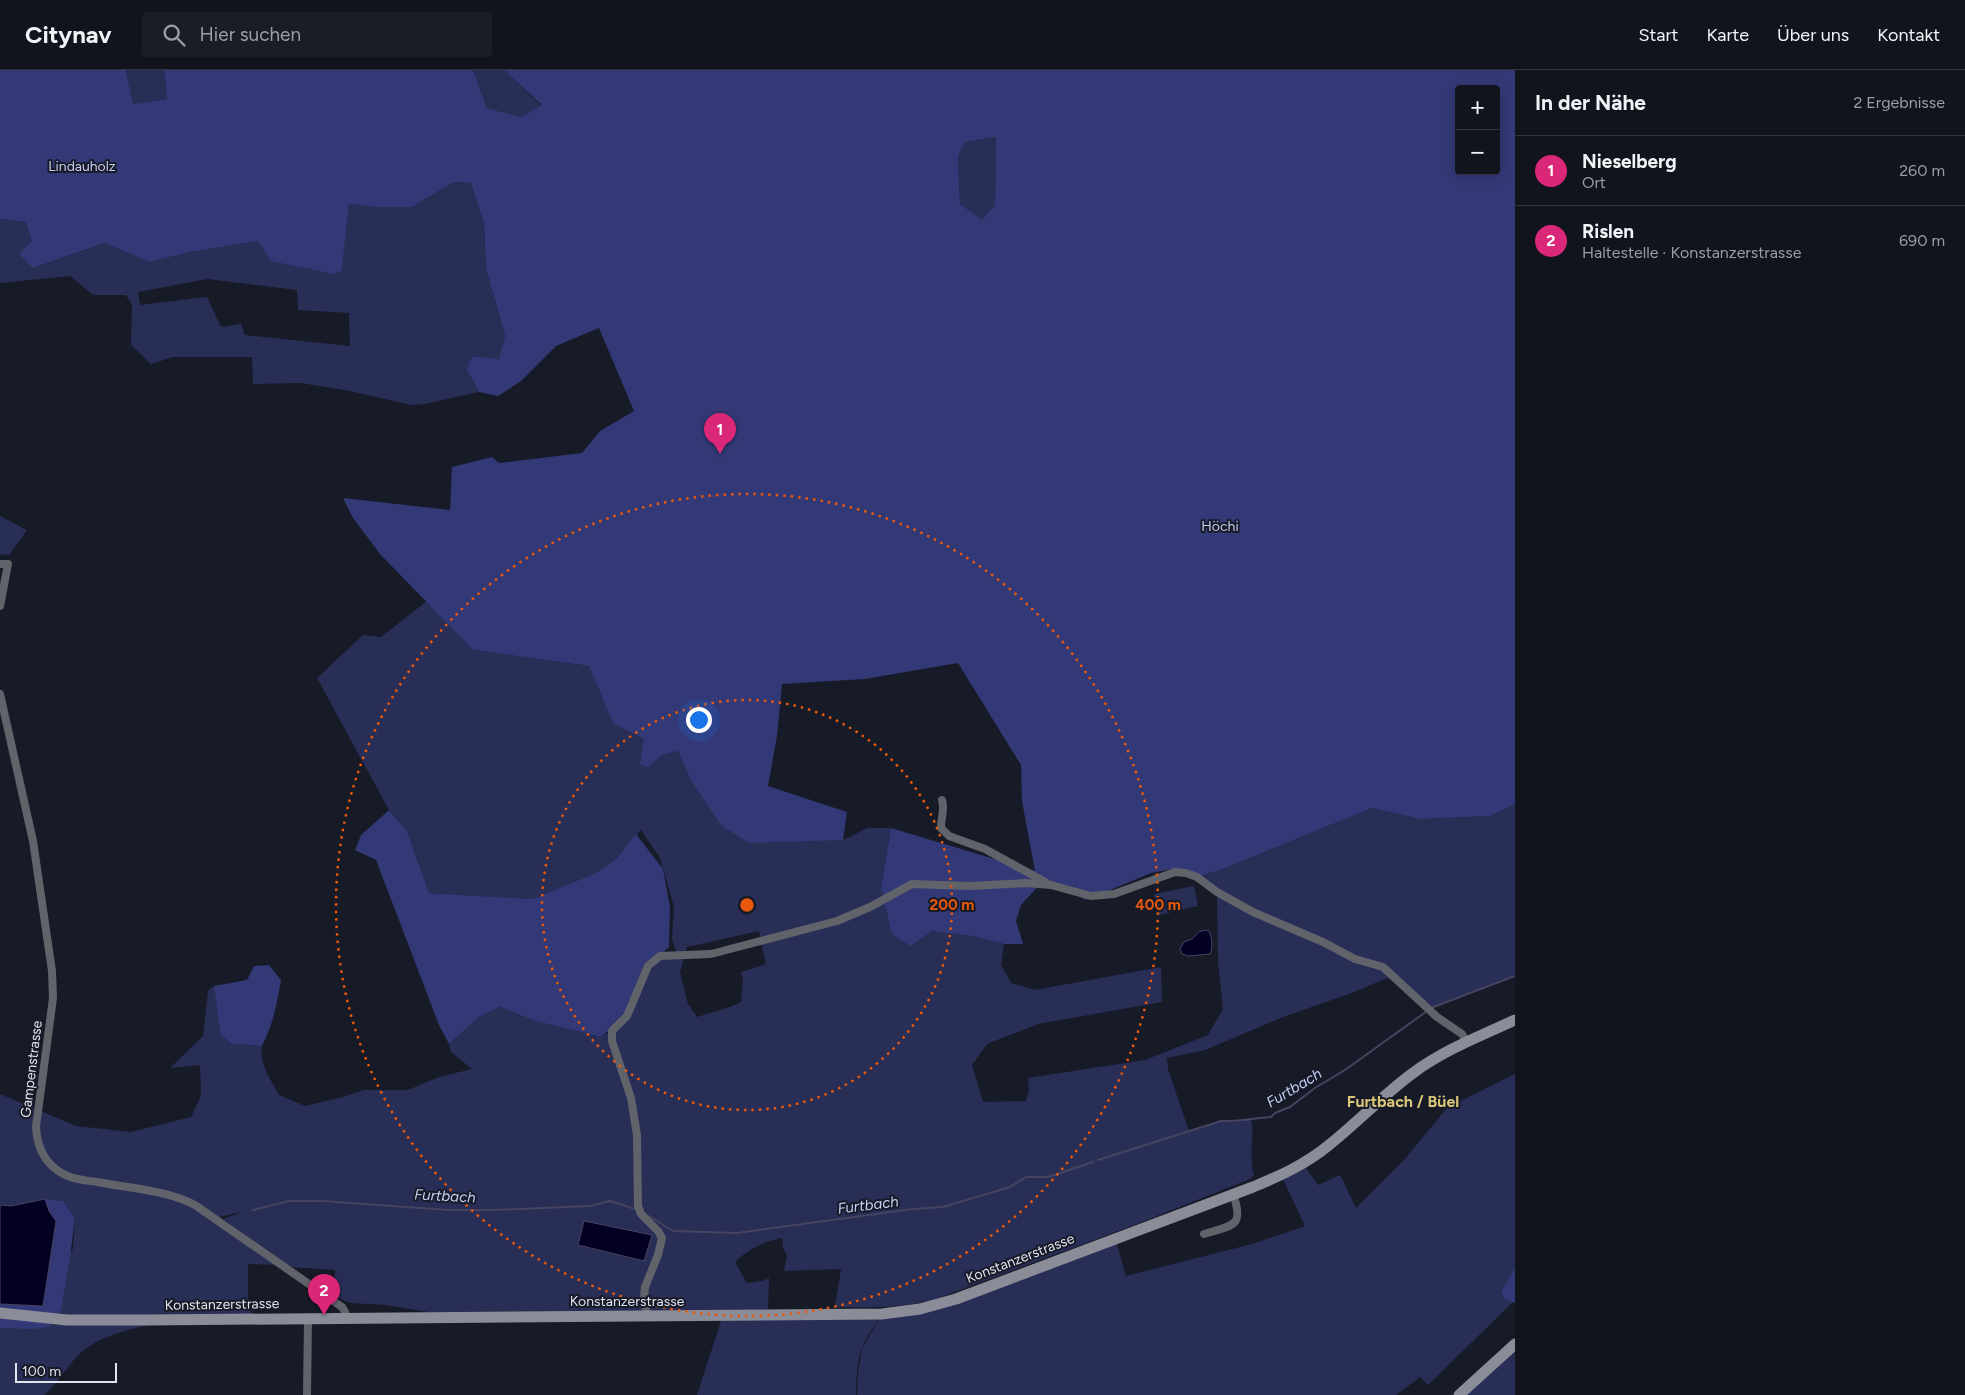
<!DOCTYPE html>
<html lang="de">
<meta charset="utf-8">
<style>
body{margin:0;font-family:Figtree,sans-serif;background:#1a1d26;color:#f1f3f6}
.controls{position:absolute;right:15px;top:15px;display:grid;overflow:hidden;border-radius:5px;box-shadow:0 2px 12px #0003}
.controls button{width:45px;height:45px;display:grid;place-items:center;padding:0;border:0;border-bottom:1px solid #30333b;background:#11141d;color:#f1f3f6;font:25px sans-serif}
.scale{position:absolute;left:15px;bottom:12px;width:102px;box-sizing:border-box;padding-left:5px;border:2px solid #e1e3ed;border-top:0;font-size:14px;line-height:18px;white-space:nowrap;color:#e1e3ed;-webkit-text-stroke:4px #171a27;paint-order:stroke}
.you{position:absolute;left:698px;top:649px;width:18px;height:18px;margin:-12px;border:4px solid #fff;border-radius:50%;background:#1a73e8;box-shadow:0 0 0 8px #1a73e833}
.badge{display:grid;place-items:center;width:32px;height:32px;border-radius:50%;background:#db2777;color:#fff;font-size:16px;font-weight:700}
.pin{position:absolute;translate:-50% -41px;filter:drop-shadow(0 1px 2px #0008)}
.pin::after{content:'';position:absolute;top:26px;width:18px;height:15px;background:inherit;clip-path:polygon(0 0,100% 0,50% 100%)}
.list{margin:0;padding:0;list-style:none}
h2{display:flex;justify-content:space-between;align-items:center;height:65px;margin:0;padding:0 20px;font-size:21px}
h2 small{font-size:16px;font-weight:400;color:#9c9ea4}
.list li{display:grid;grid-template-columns:32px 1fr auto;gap:15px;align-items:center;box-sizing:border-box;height:70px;padding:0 20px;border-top:1px solid #30333b}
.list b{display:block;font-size:19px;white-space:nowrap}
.list p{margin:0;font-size:16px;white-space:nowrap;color:#9c9ea4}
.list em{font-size:16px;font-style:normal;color:#9c9ea4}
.icon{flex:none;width:28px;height:28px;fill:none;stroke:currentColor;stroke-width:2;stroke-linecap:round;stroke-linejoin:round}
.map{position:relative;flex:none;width:1515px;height:1325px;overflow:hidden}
header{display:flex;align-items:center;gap:30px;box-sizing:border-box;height:70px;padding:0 25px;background:#11141d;border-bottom:1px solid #30333b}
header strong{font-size:24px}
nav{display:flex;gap:28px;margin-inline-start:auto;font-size:18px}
.search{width:350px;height:45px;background:#1a1d26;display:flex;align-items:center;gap:12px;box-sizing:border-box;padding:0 18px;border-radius:5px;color:#9c9ea4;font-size:19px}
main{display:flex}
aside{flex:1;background:#11141d}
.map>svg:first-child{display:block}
.green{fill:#292e57;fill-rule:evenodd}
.forest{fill:#333976;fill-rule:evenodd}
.water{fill:#040024;stroke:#464460}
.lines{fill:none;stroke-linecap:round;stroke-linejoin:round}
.stream{stroke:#464460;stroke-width:2}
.street{stroke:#61636a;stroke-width:8}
.secondary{stroke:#8a8c98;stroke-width:11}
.ring{fill:none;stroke:#e8590c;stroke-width:2.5;stroke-dasharray:2.5 5}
.labels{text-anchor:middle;stroke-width:4;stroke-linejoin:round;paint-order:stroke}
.park-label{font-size:14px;fill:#c6cdf3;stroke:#171a27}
.street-label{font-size:14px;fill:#e1e3ed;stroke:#171a27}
.water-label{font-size:15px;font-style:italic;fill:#c6cef4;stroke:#171a27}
.quarter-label{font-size:16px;font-weight:bold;fill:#d8c578;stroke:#171a27}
.centre{fill:#e8590c;stroke:#171a27;stroke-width:2.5}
.ring-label{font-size:15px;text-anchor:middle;font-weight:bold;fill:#e8590c;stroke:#171a27;stroke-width:4;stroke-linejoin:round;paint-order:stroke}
</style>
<header>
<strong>Citynav</strong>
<div class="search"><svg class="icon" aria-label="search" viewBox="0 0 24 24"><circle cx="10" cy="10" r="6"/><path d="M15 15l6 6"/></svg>Hier suchen</div>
<nav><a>Start</a><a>Karte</a><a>Über uns</a><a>Kontakt</a></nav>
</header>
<main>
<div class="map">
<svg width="1515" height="1325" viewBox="0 0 1515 1325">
<rect width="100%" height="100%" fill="#171a27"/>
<path class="green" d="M126,0H164L167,29L133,34Z
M473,0H504L542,36L521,47L487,38Z
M996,67L995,135L982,151L960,134L958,87L965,72Z
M454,112L471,113L484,154L486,198L505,266L500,289L472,286L470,307L479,322L425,334L411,335L345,320L300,313L253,314L252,287H173L151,294L131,275L132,235L126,225H93L70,206L0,213V149L26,152L32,171L33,198L106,173L150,192L191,182L258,171L342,200L349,134L376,137H412ZM208,209L297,220L298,240L349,243L350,276L245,265L241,254L221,257L207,227L140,235L138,222Z
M0,446L27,460L9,485L0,484Z
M427,531L473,580L589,596L613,652L644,669L648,696L662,685L678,681L690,709L843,770L867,758H891L881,817L931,861L972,866L1004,874L1001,895L1011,913L1035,920L1161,897L1162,932L1038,954L987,974L972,995L983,1032L1026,1031L1029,1020L1028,1008L1145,990L1208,965L1223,939L1218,892L1217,822L1197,807L1223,799L1372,738L1421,749L1490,746L1515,734V906L1431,938L1394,907L1385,909L1349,924L1283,947L1205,980L1167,988L1168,999L1189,1061L1221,1051L1235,1052L1251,1048C1255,1066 1248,1086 1254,1105L1250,1109L1137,1154L933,1230C900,1238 869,1238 835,1237L841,1199L784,1201L787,1186L783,1178L782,1168C765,1171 747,1180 735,1192L747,1213L762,1211L769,1208L768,1239L760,1240L429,1242L385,1235L350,1233L334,1226L335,1200L289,1197L223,1149L244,1141L216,1148L282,1195L248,1194V1233L253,1249C200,1252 135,1247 88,1277C70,1289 61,1311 44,1325H0V1258C24,1258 44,1259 66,1250L57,1246L68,1184L73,1179L75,1148L63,1131L45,1129L11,1136L0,1135V1024L76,1056L131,1062L191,1047L201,1026L200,995L170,998L203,966L208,921L214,916L223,966L232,974L262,976C259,994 271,1010 279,1025L305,1036L343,1027L364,1020H408L439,1007L472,999L451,982L449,974L479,947L500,937L535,951L601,967L612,961L648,896L660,886L677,884L672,869L674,837L660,788L641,760L617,788L596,803L532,829L429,823L407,761L389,740L317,608L363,565L381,567ZM759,861L766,894L741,902L743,910L741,932L730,937L697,947L688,934L680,902L687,877Z
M1194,816L1198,836L1159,845L1154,824Z
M1515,1004V1197L1501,1222L1504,1229L1513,1232L1428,1315L1420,1307L1396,1325H857L858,1303L862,1279L880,1247H891L1115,1168L1126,1206L1252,1174L1305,1156L1283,1109L1306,1098L1318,1115L1340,1105L1356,1138L1404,1090L1447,1038Z
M722,1248L877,1249V1252C858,1278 857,1293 856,1325H697Z
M1515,1278V1325H1465Z"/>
<path class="forest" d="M0,0H126L133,34L167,29L164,0H473L487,38L521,47L542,35L504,0H1515V734L1490,746L1421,749L1372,738L1223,799L1197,807L1172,799L1151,803L1086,830L1045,809L1021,835L1016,851L1023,874H1004L972,866L931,861L911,876L892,864L881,817L891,758L1035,801L1022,731L1021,695L958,593L865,609L782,614L777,666L768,716L847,742L843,770L749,773L721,755L690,709L678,681L662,685L648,697L640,694L644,669L613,653L589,596L473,580L380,484L353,448L343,428L450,440L452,397L492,387L499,393L582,383L600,361L634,341L599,258L556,276L521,311L498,326L479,322L467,300L472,286L499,289L505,266L486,198L484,154L471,113L454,112L412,137H376L349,134L342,200L335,204L271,191L258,171L191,182L150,192L105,173L33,198L19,184L32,171L26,152L0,149ZM1459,19H1496V101H1459ZM996,67L995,135L982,150L960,134L958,87L965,72Z
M389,740L407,761L429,823L532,829L596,803L617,788L636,764L663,799L670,837L669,877L642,903L626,946L601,967L535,951L500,937L479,947L449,974L439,955L376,790L355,780L361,765Z
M269,895L281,910C277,933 273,955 262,976L232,974L221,965L214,916L247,910L254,896Z
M45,1129L63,1131L75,1148L70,1187L61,1240L51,1256L34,1259L0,1258V1234L43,1235L56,1151L49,1141Z
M1515,1197V1233L1504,1229L1501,1222Z"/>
<path class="water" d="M1205,860L1209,861C1212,867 1213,878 1210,884L1188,886L1182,884L1180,879L1184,872L1192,869L1199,862Z
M45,1129L49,1141L56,1151L43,1236L0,1234V1135L11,1136Z
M584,1151L652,1165L644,1191L578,1175Z"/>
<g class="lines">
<path class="stream" d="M1431,938L1515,906
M1098,1090L1221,1051C1238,1052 1254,1048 1271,1047L1275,1043L1290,1037L1315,1018L1345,1000L1427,941
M253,1140L289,1131H323L448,1140H495L590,1136L610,1131L635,1139
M649,1146L673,1161L737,1163L913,1139L943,1137L1010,1117L1026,1107H1048L1093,1092"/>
<path class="street" d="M0,494H8L0,536
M0,624L33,771L52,901L53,928L36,1057C37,1074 43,1090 57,1100C69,1109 83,1110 97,1112C128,1118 167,1120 195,1135L342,1237L345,1242V1248
M942,730C945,739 941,748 941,758L949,766L985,779L1047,813
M1204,1164C1232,1155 1245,1158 1233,1124
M647,1246L644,1228L645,1217L658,1185L662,1168L658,1161L641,1144L638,1136L637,1065L631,1028L612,971V961L627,946L648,896L660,886L711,884L837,851L870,837L912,814L970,816L1026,813L1051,815L1091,826L1114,824L1175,802L1186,803L1197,807L1217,822L1253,842L1323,872L1355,889L1383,897L1437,947L1462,964L1467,972
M307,1325L308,1248"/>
<path class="secondary" d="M0,1243L67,1250H147L882,1244L920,1239L956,1229L1253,1117C1280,1106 1306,1094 1329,1075C1358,1052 1383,1025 1413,1003C1444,980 1480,966 1515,950
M1459,1325L1515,1274"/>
</g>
<g class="ring">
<circle cx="747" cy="835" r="205"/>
<circle cx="747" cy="835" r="411"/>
</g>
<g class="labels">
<g class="park-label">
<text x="82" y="101">Lindauholz</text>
<text x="1220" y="461">Höchi</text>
</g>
<g class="street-label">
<text transform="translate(31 999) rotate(-83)" y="5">Gampenstrasse</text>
<text transform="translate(1020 1188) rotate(-21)" y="5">Konstanzerstrasse</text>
<text x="627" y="1236">Konstanzerstrasse</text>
<text transform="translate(222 1234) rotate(-1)" y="5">Konstanzerstrasse</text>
</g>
<g class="water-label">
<text transform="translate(1294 1018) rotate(-31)" y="5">Furtbach</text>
<text transform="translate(445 1126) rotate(3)" y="5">Furtbach</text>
<text transform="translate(868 1135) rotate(-7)" y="5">Furtbach</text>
</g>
<g class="quarter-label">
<text x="1403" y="1037">Furtbach / Büel</text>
</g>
</g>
<circle cx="747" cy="835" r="8" class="centre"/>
<g class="ring-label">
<text x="952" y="840">200 m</text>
<text x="1158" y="840">400 m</text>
</g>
</svg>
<div class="controls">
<button>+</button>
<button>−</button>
</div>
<div class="scale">100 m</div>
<div class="you"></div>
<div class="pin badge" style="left:720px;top:384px">1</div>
<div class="pin badge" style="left:324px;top:1245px">2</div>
</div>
<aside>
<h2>In der Nähe<small>2 Ergebnisse</small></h2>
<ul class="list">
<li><span class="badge">1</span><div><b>Nieselberg</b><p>Ort</p></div><em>260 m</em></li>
<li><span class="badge">2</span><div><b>Rislen</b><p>Haltestelle · Konstanzerstrasse</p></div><em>690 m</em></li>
</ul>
</aside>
</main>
